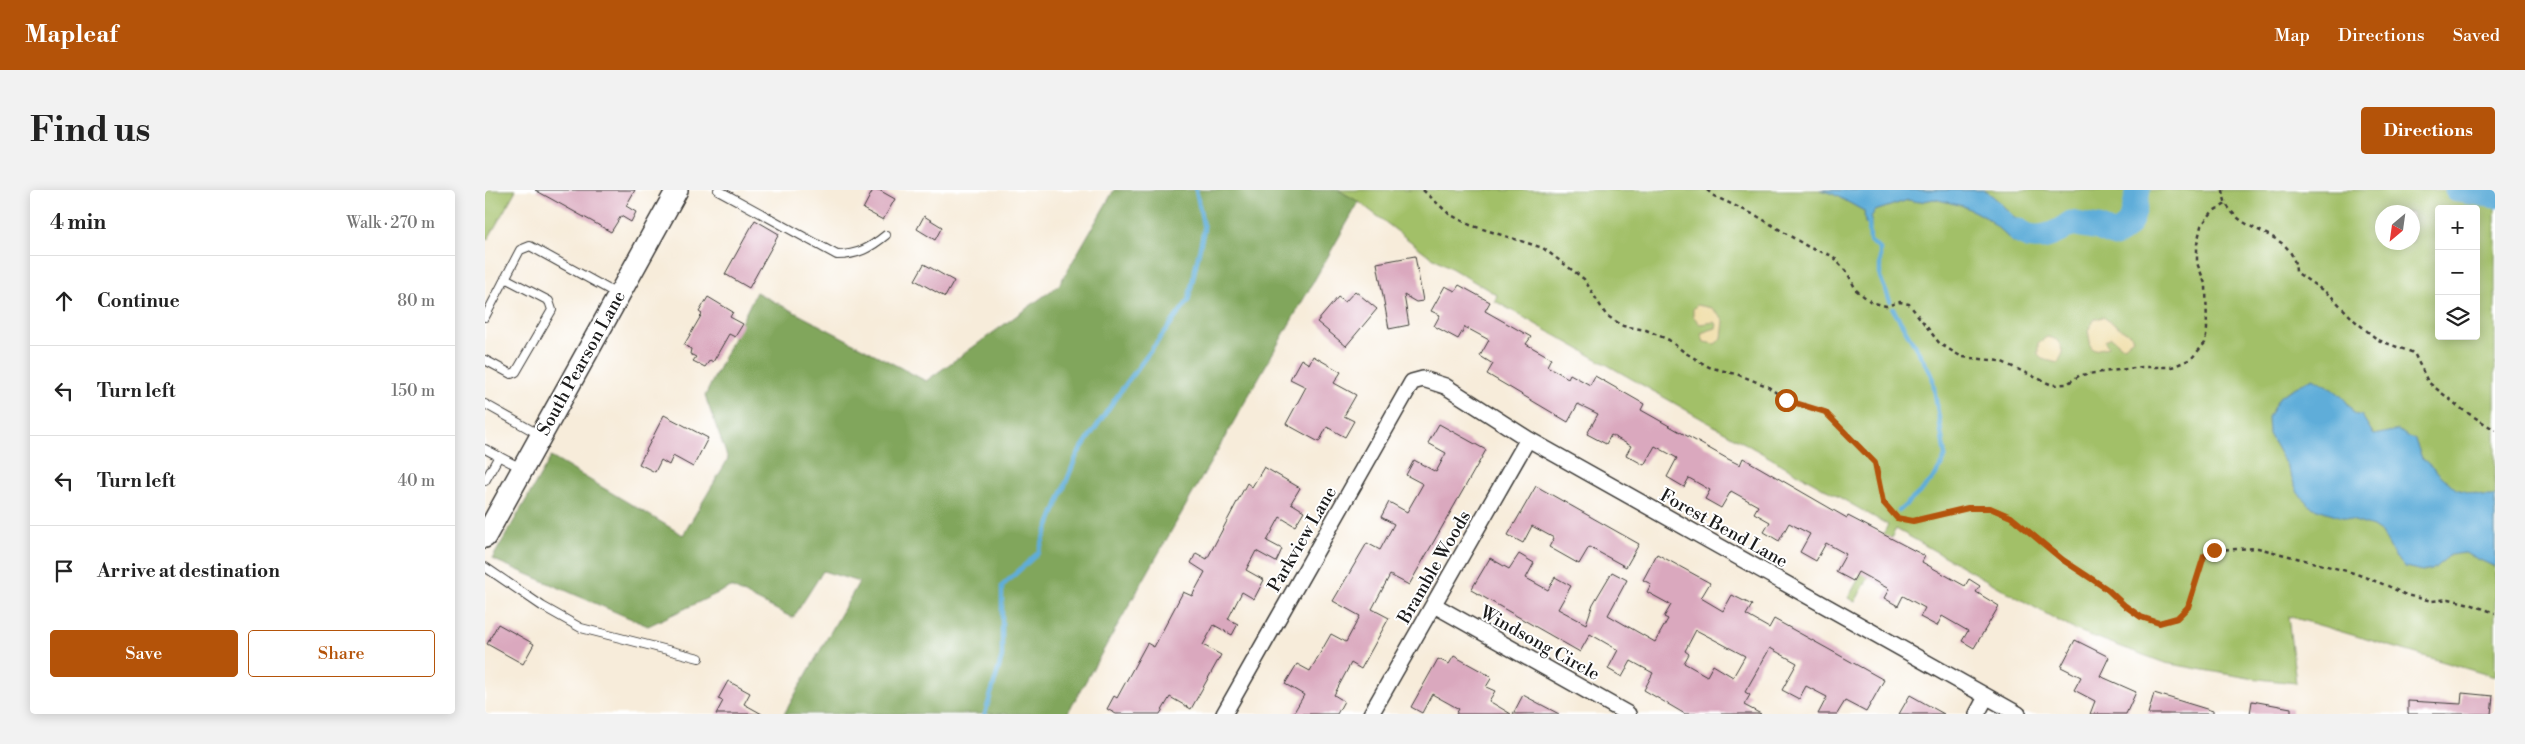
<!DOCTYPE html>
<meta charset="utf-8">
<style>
body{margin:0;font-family:"Libre Bodoni",serif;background:#f2f2f2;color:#222}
.controls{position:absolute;right:15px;top:15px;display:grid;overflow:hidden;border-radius:5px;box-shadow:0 2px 12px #0003}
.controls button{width:45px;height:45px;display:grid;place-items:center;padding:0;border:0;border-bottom:1px solid #e0e0e0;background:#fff;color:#222;font:25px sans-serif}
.compass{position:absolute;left:1890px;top:15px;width:45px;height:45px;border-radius:50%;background:#fff;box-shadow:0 2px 12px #0003;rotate:209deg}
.stop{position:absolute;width:15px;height:15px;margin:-11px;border:4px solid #b45309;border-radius:50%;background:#fff}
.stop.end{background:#b45309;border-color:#fff;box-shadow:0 1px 5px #0008}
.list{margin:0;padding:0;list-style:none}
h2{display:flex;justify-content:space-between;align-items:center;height:65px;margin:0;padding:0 20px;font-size:21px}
h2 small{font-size:16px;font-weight:400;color:#767676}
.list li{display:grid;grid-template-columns:32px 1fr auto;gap:15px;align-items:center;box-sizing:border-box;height:90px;padding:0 20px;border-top:1px solid #e0e0e0}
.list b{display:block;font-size:19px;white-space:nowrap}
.list em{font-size:16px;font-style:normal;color:#767676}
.actions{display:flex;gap:10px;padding:15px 20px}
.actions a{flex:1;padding:11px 0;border:1px solid #b45309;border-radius:5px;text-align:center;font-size:18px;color:#b45309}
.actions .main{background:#b45309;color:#fff}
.icon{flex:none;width:28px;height:28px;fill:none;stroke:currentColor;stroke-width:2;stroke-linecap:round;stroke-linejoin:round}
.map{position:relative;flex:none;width:2010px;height:524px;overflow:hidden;border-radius:5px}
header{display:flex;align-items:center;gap:30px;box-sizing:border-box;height:70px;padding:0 25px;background:#b45309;color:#fff}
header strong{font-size:24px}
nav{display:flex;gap:28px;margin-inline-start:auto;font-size:18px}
.intro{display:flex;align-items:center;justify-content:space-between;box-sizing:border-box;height:120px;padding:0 30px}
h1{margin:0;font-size:35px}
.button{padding:12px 22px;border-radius:5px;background:#b45309;color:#fff;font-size:18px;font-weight:700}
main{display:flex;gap:30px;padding:0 30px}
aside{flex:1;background:#fff;border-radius:5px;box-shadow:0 2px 12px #0003}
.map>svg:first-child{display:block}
.green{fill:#a2c068;stroke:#5f6e42;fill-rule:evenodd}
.forest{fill:#81a65c;stroke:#4e613c}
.sand{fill:#eeda9e;stroke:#857b5d}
.water{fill:#5fadd9;stroke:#3e647a}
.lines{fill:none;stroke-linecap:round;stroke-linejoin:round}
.stream{stroke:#5fadd9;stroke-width:4.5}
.river{stroke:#5fadd9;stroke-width:25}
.building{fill:#daa8be;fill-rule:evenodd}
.lane-casing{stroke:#3d3b38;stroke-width:10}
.street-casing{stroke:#3d3b38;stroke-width:18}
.secondary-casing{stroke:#3d3b38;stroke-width:24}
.path{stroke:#3d3b38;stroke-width:2.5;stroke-dasharray:4 4;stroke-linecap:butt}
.lane{stroke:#fff;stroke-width:8}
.street{stroke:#fff;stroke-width:15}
.secondary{stroke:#fff;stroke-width:21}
.route{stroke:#b45309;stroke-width:6}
.labels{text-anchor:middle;stroke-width:4;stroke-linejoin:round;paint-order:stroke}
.street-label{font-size:18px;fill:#1c1c1c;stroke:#fff}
</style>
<header>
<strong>Mapleaf</strong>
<nav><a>Map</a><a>Directions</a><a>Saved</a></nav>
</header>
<div class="intro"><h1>Find us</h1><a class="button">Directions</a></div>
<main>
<aside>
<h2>4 min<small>Walk · 270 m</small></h2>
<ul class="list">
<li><svg class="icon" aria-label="ahead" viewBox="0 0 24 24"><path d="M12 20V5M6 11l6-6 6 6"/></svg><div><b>Continue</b></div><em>80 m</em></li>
<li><svg class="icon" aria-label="left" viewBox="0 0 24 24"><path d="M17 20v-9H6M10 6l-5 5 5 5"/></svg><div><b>Turn left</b></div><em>150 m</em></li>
<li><svg class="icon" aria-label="left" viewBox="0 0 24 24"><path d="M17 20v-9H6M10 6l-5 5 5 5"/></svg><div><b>Turn left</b></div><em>40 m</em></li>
<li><svg class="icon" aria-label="arrive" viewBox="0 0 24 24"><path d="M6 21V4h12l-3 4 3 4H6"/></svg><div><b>Arrive at destination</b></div></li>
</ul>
<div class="actions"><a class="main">Save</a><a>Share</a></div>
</aside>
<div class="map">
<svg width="2010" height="524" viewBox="0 0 2010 524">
<rect width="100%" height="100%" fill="#fff"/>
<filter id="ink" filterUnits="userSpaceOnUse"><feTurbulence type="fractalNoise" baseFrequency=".02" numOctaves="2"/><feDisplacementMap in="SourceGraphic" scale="10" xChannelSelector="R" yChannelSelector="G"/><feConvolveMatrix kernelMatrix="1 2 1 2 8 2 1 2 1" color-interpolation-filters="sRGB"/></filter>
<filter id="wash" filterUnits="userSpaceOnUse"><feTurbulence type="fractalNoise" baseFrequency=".0096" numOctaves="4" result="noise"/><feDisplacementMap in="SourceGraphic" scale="20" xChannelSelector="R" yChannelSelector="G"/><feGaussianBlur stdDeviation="1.12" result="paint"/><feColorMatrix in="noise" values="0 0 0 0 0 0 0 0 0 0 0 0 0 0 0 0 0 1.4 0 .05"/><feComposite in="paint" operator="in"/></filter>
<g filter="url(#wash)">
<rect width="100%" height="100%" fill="#f7ecda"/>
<path class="green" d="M0,0H31L3,49L0,48Z
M853,0H2010V487L1803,426L1811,493L1764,488L1680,473L1588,439L1411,339L1370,412L1363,408L1403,335L1010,111L1012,105L942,64L874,12ZM1954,19H1991V146H1954ZM1898,22H1928V52H1898Z"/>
<path class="forest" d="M629,0H853L874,12L582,524H299L374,392L338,381L308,428L246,397L163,436L7,369L66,267L198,345L243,269L220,206L271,102L441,191L574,95Z"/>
<path class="sand" d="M1212,115L1227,118L1239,131L1237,148L1230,154L1219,152L1216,143L1231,138L1232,135L1229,132L1215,134L1208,126V119Z
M1618,127L1646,145L1648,149L1638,157L1626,147L1620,151L1623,157L1609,160L1606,157L1603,140L1610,129Z
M1562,147C1574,149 1574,152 1578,163L1573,173L1557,169L1553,165V153Z"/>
<path class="water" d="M1335,0H1498C1514,7 1522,24 1538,33C1549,39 1554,36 1566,46L1561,56L1543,58L1528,52L1502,28L1478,16L1449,9L1434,12L1423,10L1390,21L1386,27V38L1380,33L1379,21L1348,4Z
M1828,188C1845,196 1861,206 1869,224L1877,226L1889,245L1912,240L1930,250L1937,268L1971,299L1998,306H2010V377L1980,363L1965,365L1947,380L1937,381L1920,377L1911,368L1897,343L1888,337L1826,317L1813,303L1803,278L1784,244L1783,227L1796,205Z"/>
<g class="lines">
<path class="stream" d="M1384,32L1385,51L1395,59V87L1405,111
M1408,119L1447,185L1460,266C1453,290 1432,304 1414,321
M500,524L517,467V396L553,363L592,265L637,199L703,111L719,39L711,0"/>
<path class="river" d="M1972,0L2010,6
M1534,41C1551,54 1572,44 1586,33L1613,38L1630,45C1649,37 1650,18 1653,0"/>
</g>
<g id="blocks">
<path class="building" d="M50,0H150L141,16L151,22L146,32L136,26L126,42Z
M388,0H394L410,9L398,30L378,19Z
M439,26L457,37L450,50L432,39Z
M270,30L294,44L264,98L240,84Z
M930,66L938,111L931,112L919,105L924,135L904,139L892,73Z
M439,74L469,91L460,107L430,90Z
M974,95L1005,112L1000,121L1046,147L1041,154L1066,168L1062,176L1083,188L1085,184L1105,195L1110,186L1159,214L1156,220L1243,269L1255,275L1258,268L1362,328L1363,326L1440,366L1437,372L1480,396L1484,389L1495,396L1491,402L1514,416L1489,458L1477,451L1483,441L1457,426L1452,436L1435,427L1440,418L1418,406L1413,416L1399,408L1404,399L1373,382L1368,391L1351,382L1361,364L1341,353L1331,371L1315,362L1325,344L1304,333L1294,351L1279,342L1285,332L1269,323L1273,316L1246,301L1236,318L1220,309L1225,300L1204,288L1199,297L1182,287L1192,268L1170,256L1159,275L1141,265L1146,256L1126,245L1121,254L1102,244L1113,224L1093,214L1083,232L1002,184L1008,174L995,166L1004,150L980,137L973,149L949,136L955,125L946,121L960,96L970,101Z
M870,101L892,119L861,156L832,132L853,107L860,112Z
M223,107L248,122L245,127L258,134L250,147L244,144L228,172L225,170L220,177L208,171L211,167L205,164L206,159L199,155L217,124L214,122Z
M828,166L856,182L849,193L871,205L859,226L869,231L860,247L842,237L834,252L801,234L821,197L805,189L816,169L824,174Z
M179,225L223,248L208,277L188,266L184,275L176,270L170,282L154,274Z
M954,234L1001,260L924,395L905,385L887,419L904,428L876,479L866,473L849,505L859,511L852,524H808L819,505L800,494L812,474L825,481L846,444L861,452L875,426L848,411L882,353L895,360L909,334L896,327L904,312L922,322L938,294L921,285L929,270L951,282L961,263L943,253Z
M779,277L815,298L806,313L819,321L810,336L795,327L782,351L797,359L791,372L771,361L761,380L779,390L769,409L757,402L743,429L753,434L747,445L729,435L718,455L736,465L706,519L685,507L675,524H631L622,519L629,506L632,508L662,453L669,457L698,402L707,406L720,382L706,373L711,363L722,369L762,293L767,297Z
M1051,296L1154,354L1141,377L1104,357L1094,374L1064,357L1069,348L1047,336L1038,353L1023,345Z
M1034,364L1049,373L1041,388L1063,400L1070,387L1086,396L1073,419L1101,434L1108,414L1127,382L1142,390L1123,425L1170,452L1183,429L1179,427L1186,415L1162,402L1166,394L1158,390L1172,364L1225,393L1216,408L1238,421L1247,405L1267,415L1261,425L1284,438L1289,429L1399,490L1381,522L1360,511L1352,524H1333L1342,507L1321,496L1314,509L1297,500L1312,473L1285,458L1260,502L1265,505L1259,515L1276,524H1200L1159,500L1168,483L1146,471L1137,487L1123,479L1133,460L1105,444L1095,462L986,400L1005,368L1024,379ZM1211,440L1260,466L1248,487L1228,475L1222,486L1199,473L1204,464L1200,461Z
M13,434L49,454L38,474L2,454Z
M1590,450L1624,467L1615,486L1651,502L1641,524H1605L1610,511L1589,500L1596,487L1576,477Z
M969,466L1007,487L1001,497L1010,501L1004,511L1026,524H971L974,519L947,504L937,523L926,517L953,469L964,474Z
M243,491L265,503L259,514L277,524H231L238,511L233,509Z
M1669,503L1728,521V524H1663Z
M1977,503L2008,506L2006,524H1923V511L1976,514Z
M1038,505L1074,524H1028Z
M1425,505L1459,524H1414Z
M1767,511L1806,518V524H1765Z"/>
</g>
</g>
<g filter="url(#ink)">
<use href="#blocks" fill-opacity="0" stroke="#3d3b38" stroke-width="1"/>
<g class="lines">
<g class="lane-casing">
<path id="lane" d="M233,0L352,65C373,65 385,58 401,45
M0,127L35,60L45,56L132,104
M0,170L26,184L31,182L67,120L64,111L20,88
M0,214L55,245
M0,259L36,278
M0,291L14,266
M0,377L57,416L96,438L214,468"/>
</g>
<g class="street-casing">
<path id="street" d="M949,415L1143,524
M739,524L927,192L938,189L960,196L1043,249L1533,524
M886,524L1043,249
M1492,524L1501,507"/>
</g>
<g class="secondary-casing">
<path id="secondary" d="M0,347L192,0"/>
</g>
<path class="path" d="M938,0L964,24L985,35L1058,58L1099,89L1121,125L1138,136L1161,140L1184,150L1199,162L1224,177L1254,185L1282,196L1301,210L1341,222L1390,273L1398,312L1412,328L1428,331L1483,318H1505L1526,327L1578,370L1622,399L1639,415L1656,427L1674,433L1691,429L1703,417L1719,366L1729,360L1773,358L1869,383L1903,396L1921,405L1947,411L1964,409L1985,414L2010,423
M1222,0L1229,6L1272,26L1325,58L1348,66L1363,84L1371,100L1386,112L1401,116L1415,112L1424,114L1455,154L1477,167L1515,171L1567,195L1582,194L1595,185L1657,177H1687L1706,169L1720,153L1722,139L1721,96L1712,73V54L1716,36L1728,21L1741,14
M1738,0C1739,5 1739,11 1742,15C1761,48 1809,39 1811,82L1846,106L1870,131L1893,150L1929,163L1943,192L1978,220L2010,240"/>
<use href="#lane" class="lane"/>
<use href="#street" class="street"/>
<use href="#secondary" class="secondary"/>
</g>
</g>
<g class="lines" filter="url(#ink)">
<path class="route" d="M1301,210L1340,222L1390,273L1398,312L1412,328L1428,331L1483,318H1505L1526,327L1578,370L1622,399L1639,415L1656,427L1674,433L1692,428L1703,417L1719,366L1729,360"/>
</g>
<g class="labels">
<g class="street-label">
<text transform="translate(96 173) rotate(-61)" y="6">South Pearson Lane</text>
<text transform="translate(1239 338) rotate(29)" y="6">Forest Bend Lane</text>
<text transform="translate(817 349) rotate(-60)" y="6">Parkview Lane</text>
<text transform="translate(949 377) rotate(-60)" y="6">Bramble Woods</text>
<text transform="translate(1055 453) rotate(29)" y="6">Windsong Circle</text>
</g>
</g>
</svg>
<div class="controls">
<button>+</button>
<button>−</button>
<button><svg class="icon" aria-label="layers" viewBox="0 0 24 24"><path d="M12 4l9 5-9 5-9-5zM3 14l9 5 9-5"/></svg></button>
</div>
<svg class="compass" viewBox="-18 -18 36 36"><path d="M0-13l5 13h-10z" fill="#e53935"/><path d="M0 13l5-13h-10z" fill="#767676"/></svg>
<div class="stop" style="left:1301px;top:210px"></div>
<div class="stop end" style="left:1729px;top:360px"></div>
</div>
</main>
